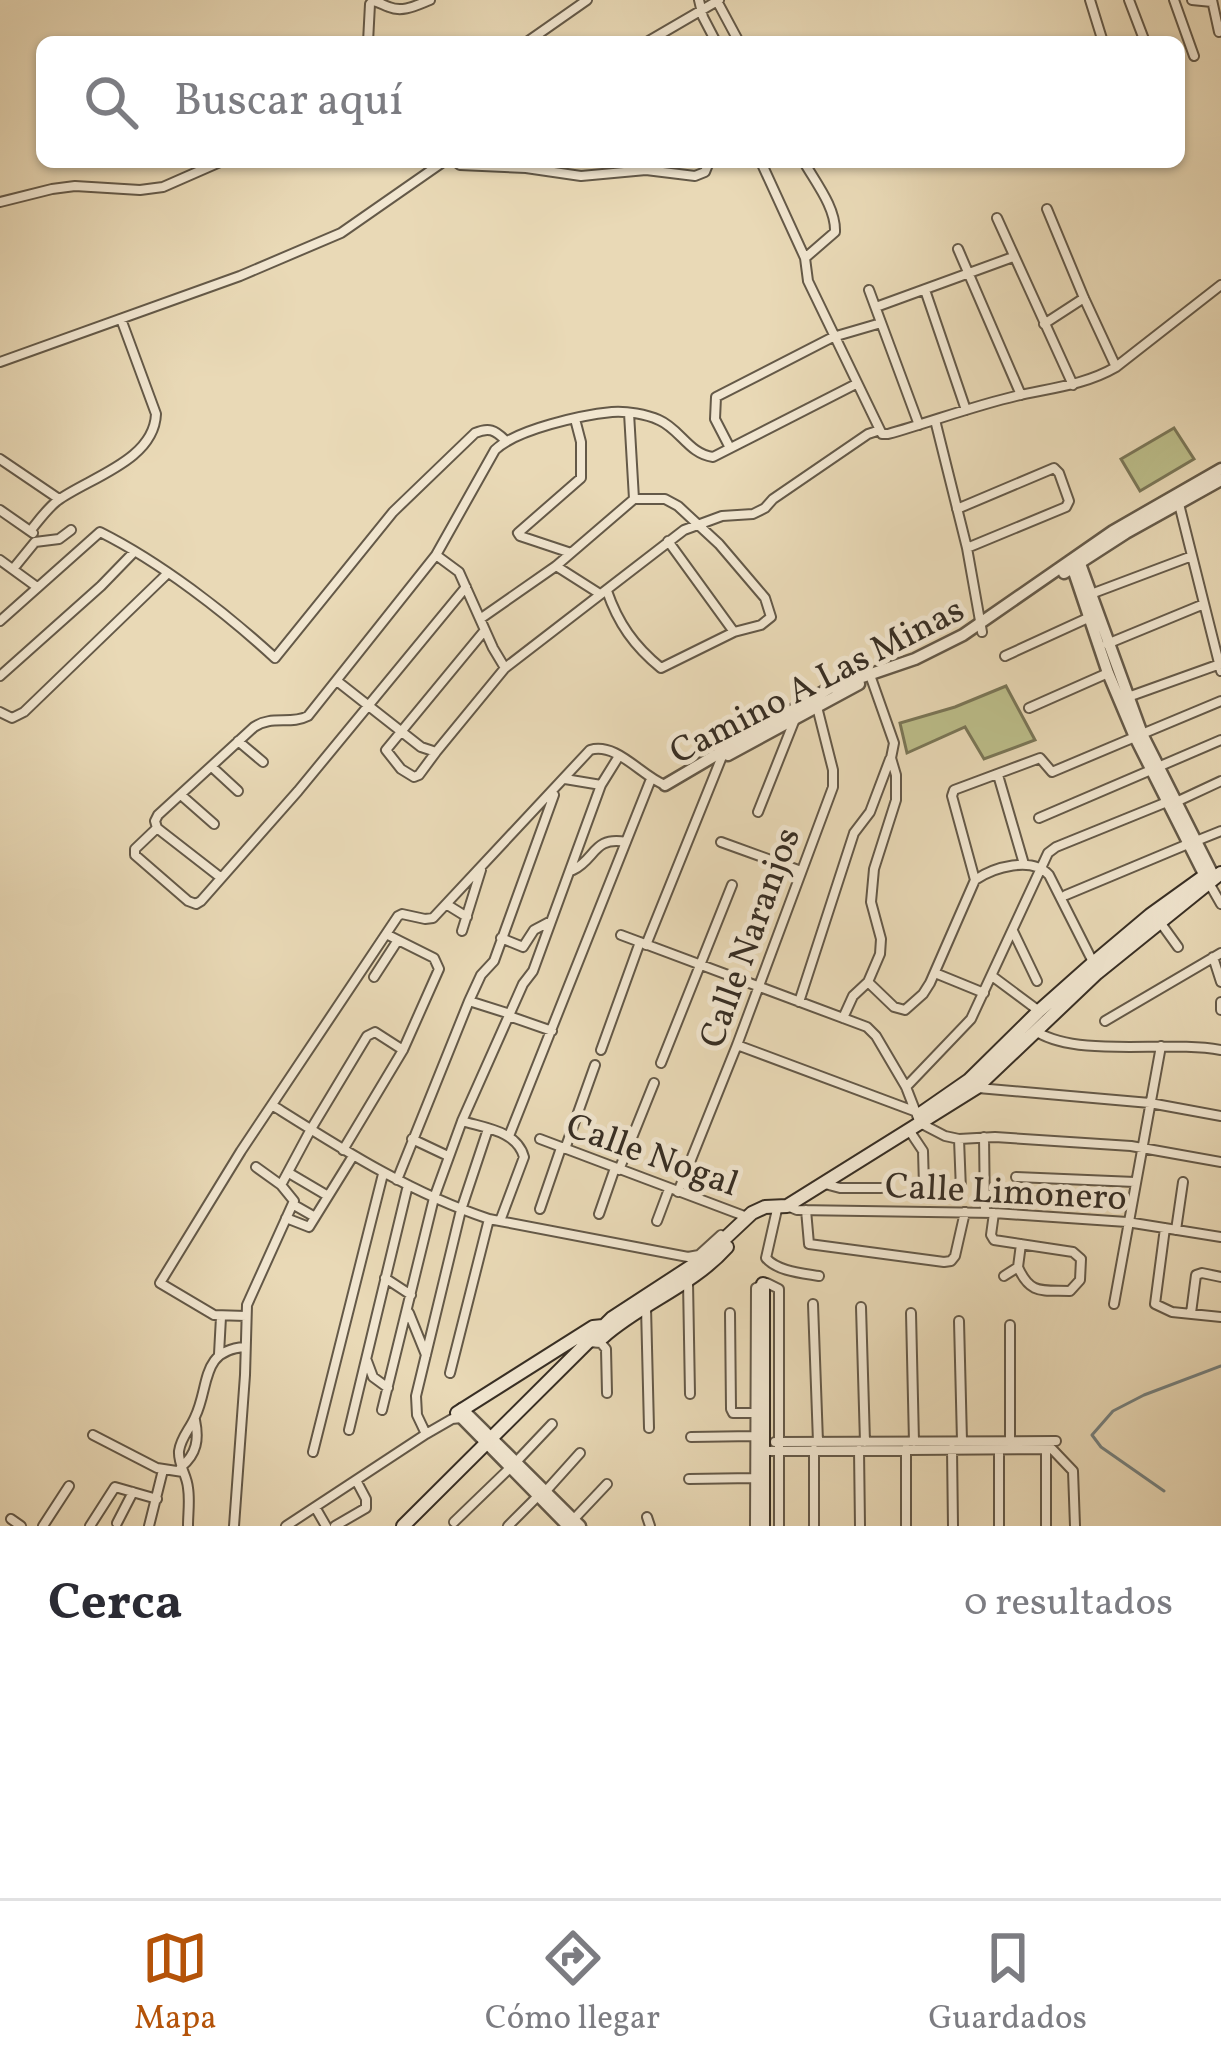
<!DOCTYPE html>
<html lang="es">
<meta charset="utf-8">
<style>
body{margin:0;font-family:Vollkorn,serif;background:#f7f7f7;color:#2b2b33}
.list{margin:0;padding:0;list-style:none}
h2{display:flex;justify-content:space-between;align-items:center;height:156px;margin:0;padding:0 48px;font-size:51px}
h2 small{font-size:39px;font-weight:400;color:#7c7c81}
.icon{flex:none;width:66px;height:66px;fill:none;stroke:currentColor;stroke-width:2;stroke-linecap:round;stroke-linejoin:round}
.map{position:relative;flex:none;width:1221px;height:1526px;overflow:hidden}
.search{position:absolute;background:#fff;box-shadow:0 3px 9px #0004;left:36px;right:36px;top:36px;height:132px;display:flex;align-items:center;gap:30px;box-sizing:border-box;padding:0 42px;border-radius:18px;color:#7c7c81;font-size:45px}
.sheet{height:372px;background:#fff}
nav{display:flex;justify-content:space-around;align-items:center;box-sizing:border-box;height:168px;border-top:3px solid #e1e1e2;background:#fff;font-size:33px;color:#7c7c81}
nav a{display:grid;justify-items:center;gap:6px}
nav .on{color:#b45309}
.map>svg:first-child{display:block}
.green{fill:#bcbe8a;stroke:#7a7657;stroke-width:3}
.lines{fill:none;stroke-linecap:round;stroke-linejoin:round}
.stream{stroke:#75807e;stroke-width:3}
.minor-casing{stroke:#645948;stroke-width:12}
.tertiary-casing{stroke:#645948;stroke-width:15}
.secondary-casing{stroke:#372e24;stroke-width:16}
.minor{stroke:#f1e6d0;stroke-width:8}
.tertiary{stroke:#f1e6d0;stroke-width:10}
.secondary{stroke:#f1e6d0;stroke-width:12}
.labels{text-anchor:middle;stroke-width:10;stroke-linejoin:round;paint-order:stroke}
.street-label{font-size:36px;fill:#372e24;stroke:#f1e6d0}
</style>
<div class="map">
<svg width="1221" height="1526" viewBox="0 0 1221 1526">
<rect width="100%" height="100%" fill="#e9d9b6"/>
<filter id="stains"><feTurbulence type="fractalNoise" baseFrequency=".00167" numOctaves="4"/><feColorMatrix values="0 0 0 0 .2 0 0 0 0 .09 0 0 0 0 .02 0 0 0 .5 -.17"/></filter>
<radialGradient id="worn" r=".72"><stop offset=".6" stop-color="#630" stop-opacity="0"/><stop offset="1" stop-color="#630" stop-opacity=".3"/></radialGradient>
<path class="green" d="M1174,428L1194,459L1140,491L1121,459Z
M1006,686L1035,740L984,759L965,727L907,753L900,723L955,707Z"/>
<g class="lines">
<path class="stream" d="M1164,1491L1101,1447L1092,1435L1113,1411L1144,1395L1221,1366"/>
<g class="minor-casing">
<path id="minor" d="M699,0L703,17L716,42
M1090,0L1103,42
M1129,0L1145,42
M1174,0L1194,56
M1192,0L1212,2
M1212,0L1219,32
M717,1L739,42
M368,42L370,4L373,1C379,2 383,5 389,7C403,13 417,5 430,0
M527,42L587,0
M647,42L719,0
M456,162L460,165L526,168L581,176L646,170L695,176L705,172L709,162
M761,162L805,258L808,281L880,430
M804,162C816,183 836,208 835,232L805,258
M0,202L52,189L75,186L140,190L163,187L220,162
M1047,209L1084,298L1116,367
M997,218L1073,385
M958,249L1021,395
M869,290L919,425
M925,290L966,410
M876,307L1013,257
M1044,324L1084,298
M0,362L240,276L341,233L443,162
M935,420L967,548L982,632
M730,448L715,419L716,397L833,337L881,323
M0,459L59,499
M1179,504L1221,671
M957,509L1054,468L1059,473L1069,501L1066,507L967,548
M0,510L33,533
M31,530C39,520 47,509 57,501C88,478 154,461 156,414L121,319
M668,541L734,632
M571,553L520,536L518,533L581,478V442L575,419
M436,555L459,572L493,648L505,668
M0,560L37,587
M556,566L600,594
M13,569L35,542L59,539L71,530
M466,587L298,791L201,901L196,904L188,901L135,855V849L157,828L155,821L158,815L254,727C271,715 291,725 308,716L436,555L495,450C517,429 582,415 612,412C627,411 646,414 659,420C680,429 689,454 713,457L856,384
M607,591C618,623 634,646 661,668L734,632L761,625L771,617L765,598L719,544L678,506L665,499H634
M1091,594L1192,556
M480,619L556,566L634,499L629,413
M0,621L100,532C160,562 225,612 275,658L393,512L475,433C489,427 495,430 505,440
M1107,644L1204,604
M1005,656L1090,617
M0,676L101,586L134,552
M337,681L421,747L436,752L505,668L684,530L722,516L753,514L765,508L773,499L868,434L880,430L882,434H888C931,422 973,406 1016,396C1051,388 1085,385 1116,367L1221,285
M1128,697L1220,664
M1029,708L1108,673
M0,712L12,718L24,712L167,574
M1142,734L1221,701
M238,741L263,762
M436,752L419,775L414,777L401,769L386,750L485,630
M212,767L238,791
M998,775L1024,864
M565,779L601,785
M181,795L214,824
M1176,802L1221,781
M758,812L795,719
M1039,818L1221,740
M157,828L220,877
M1196,841L1221,831
M721,842L801,871
M573,870C596,859 593,836 626,842
M975,880C994,867 1032,856 1049,875L1093,962
M1209,883L1221,904
M1066,895L1188,844
M446,904L467,917
M1160,922L1178,947
M462,931L481,870
M1013,931L1037,981
M621,935L867,1027L876,1036L906,1087L920,1123L945,1136L959,1139L995,1137L1131,1146L1221,1162
M501,938L523,947L534,930L551,921
M646,945L725,749
M1213,957L1221,982
M935,973L984,993
M992,976L1039,1011
M374,977L398,940
M868,982L894,1007L905,1010L923,994L930,983L975,880L952,796L954,790L1040,758L1052,772L1135,737
M469,1001L510,1014
M799,1002L854,833L870,812L890,759
M1221,1002V1010
M509,1016L552,1031
M843,1018L853,996L868,982L880,954L881,939L871,902L874,869L896,800V775L891,758L894,743L870,675
M1105,1021L1221,953
M1037,1032C1081,1058 1167,1040 1221,1050
M737,1045L914,1111
M601,1050L640,942
M661,1063L732,885
M906,1087L971,1019L1048,853L1056,847L1167,802
M978,1088L1150,1103L1221,1116
M272,1105C342,1149 410,1193 489,1219L688,1257L699,1255L721,1235
M462,1121C485,1128 517,1131 524,1157L500,1221
M909,1130L923,1151L924,1186
M509,1136L651,779
M984,1137L985,1212
M412,1139L448,1156
M540,1139L747,1217
M959,1139L961,1190
M565,1149L595,1065
M343,1150L403,1050L439,969L434,958L386,934
M619,1170L654,1083
M289,1173L328,1196
M1016,1177L1135,1182
M397,1180L469,1001L481,975L494,961L554,795
M825,1184L840,1188H881
M281,1185L311,1129L367,1036L375,1032L403,1050
M678,1192L737,1045L833,787V770L816,703
M294,1205L315,1217
M778,1205L766,1258C777,1271 801,1273 819,1276
M787,1206L797,1210L994,1213L1127,1222L1221,1237
M540,1209L561,1148
M806,1210L809,1244L944,1262L951,1261L955,1256L965,1212
M994,1213L991,1235L994,1240L1073,1252L1081,1259L1080,1280L1070,1291C1042,1290 1030,1295 1018,1267
M599,1214L615,1168
M286,1218L309,1227L353,1156
M657,1221L669,1189
M1165,1228L1155,1304L1172,1312L1221,1317
M1176,1230L1183,1182
M1004,1276L1018,1267L1021,1244
M385,1278L411,1295
M688,1282L690,1394
M813,1304L818,1442
M1114,1304L1161,1046
M646,1307L649,1428
M861,1307L865,1442
M409,1313L426,1355
M730,1313L731,1409L733,1413H754
M911,1313L914,1442
M1191,1313L1196,1275L1202,1273L1221,1277
M246,1316L214,1315L160,1283L241,1151L398,916L402,914L425,919L433,918L590,750C617,742 641,776 665,785
M959,1321L962,1441
M1010,1325V1441
M588,1342L601,1343L606,1349L607,1393
M219,1354L221,1317
M367,1361L373,1377L388,1388
M450,1373L489,1219
M382,1410L434,1198L462,1121L523,984L533,971L601,785L619,756
M349,1430L408,1185
M426,1434L417,1415L416,1396L461,1210L488,1129
M93,1435L157,1468L183,1472
M691,1437L754,1436
M775,1442L1056,1441
M906,1449V1526
M952,1449L953,1526
M999,1449V1526
M1046,1449V1526
M814,1450V1526
M859,1450L860,1526
M762,1451L1052,1449L1073,1471L1075,1526
M313,1452L383,1174
M516,1462L552,1424
M181,1467C197,1454 199,1439 195,1420
M689,1479L754,1478
M545,1492L580,1453
M315,1507L326,1526
M647,1517L650,1526
M11,1519L21,1526
M573,1520L607,1484
M454,1522L510,1468
M117,1523L133,1492
M43,1526L69,1486
M90,1526L115,1487L157,1499
M149,1526L163,1470
M188,1526C188,1514 190,1500 188,1488C187,1475 178,1465 179,1451C181,1437 190,1429 195,1417C210,1386 200,1350 245,1347
M234,1526L245,1375L247,1305L294,1201L281,1185L256,1167
M286,1526L426,1434L452,1419L461,1418
M335,1526L366,1508V1499L357,1482
M508,1526L538,1496
M755,1526L756,1288L767,1283L779,1289V1526"/>
</g>
<g class="tertiary-casing">
<path id="tertiary" d="M1079,561L1142,734L1214,877
M1071,563L1108,673L1135,737L1208,882
M1064,573L1126,533L1221,480
M728,755L859,684
M665,785L830,688L915,659L963,635L1113,531L1221,469
M462,1409L580,1526
M457,1413L568,1526"/>
</g>
<g class="secondary-casing">
<path id="secondary" d="M920,1114L969,1080L1039,1011L1093,963L1150,915L1207,874
M763,1284V1526
M603,1337C641,1303 692,1286 727,1247
M457,1413L593,1327L603,1326
M403,1526L612,1318L704,1258L752,1213L765,1207L787,1206L976,1088L1097,973L1221,873"/>
</g>
<use href="#minor" class="minor"/>
<use href="#tertiary" class="tertiary"/>
<use href="#secondary" class="secondary"/>
</g>
<g class="labels">
<g class="street-label">
<text transform="translate(816 679) rotate(-27)" y="13">Camino A Las Minas</text>
<text transform="translate(748 937) rotate(-70)" y="13">Calle Naranjos</text>
<text transform="translate(653 1153) rotate(20)" y="13">Calle Nogal</text>
<text transform="translate(1006 1190) rotate(3)" y="13">Calle Limonero</text>
</g>
</g>
<rect width="100%" height="100%" filter="url(#stains)"/>
<rect width="100%" height="100%" fill="url(#worn)"/>
</svg>
<div class="search"><svg class="icon" aria-label="search" viewBox="0 0 24 24"><circle cx="10" cy="10" r="6"/><path d="M15 15l6 6"/></svg>Buscar aquí</div>
</div>
<section class="sheet">
<h2>Cerca<small>0 resultados</small></h2>
<ul class="list">
</ul>
</section>
<nav>
<a class="on"><svg class="icon" aria-label="map" viewBox="0 0 24 24"><path d="M3 6l6-2 6 2 6-2v14l-6 2-6-2-6 2zM9 4v14M15 6v14"/></svg>Mapa</a>
<a><svg class="icon" aria-label="directions" viewBox="0 0 24 24"><path d="M12 3l9 9-9 9-9-9zM9 14v-3h6M13 9l2 2-2 2"/></svg>Cómo llegar</a>
<a><svg class="icon" aria-label="saved" viewBox="0 0 24 24"><path d="M7 4h10v16l-5-4-5 4z"/></svg>Guardados</a>
</nav>
